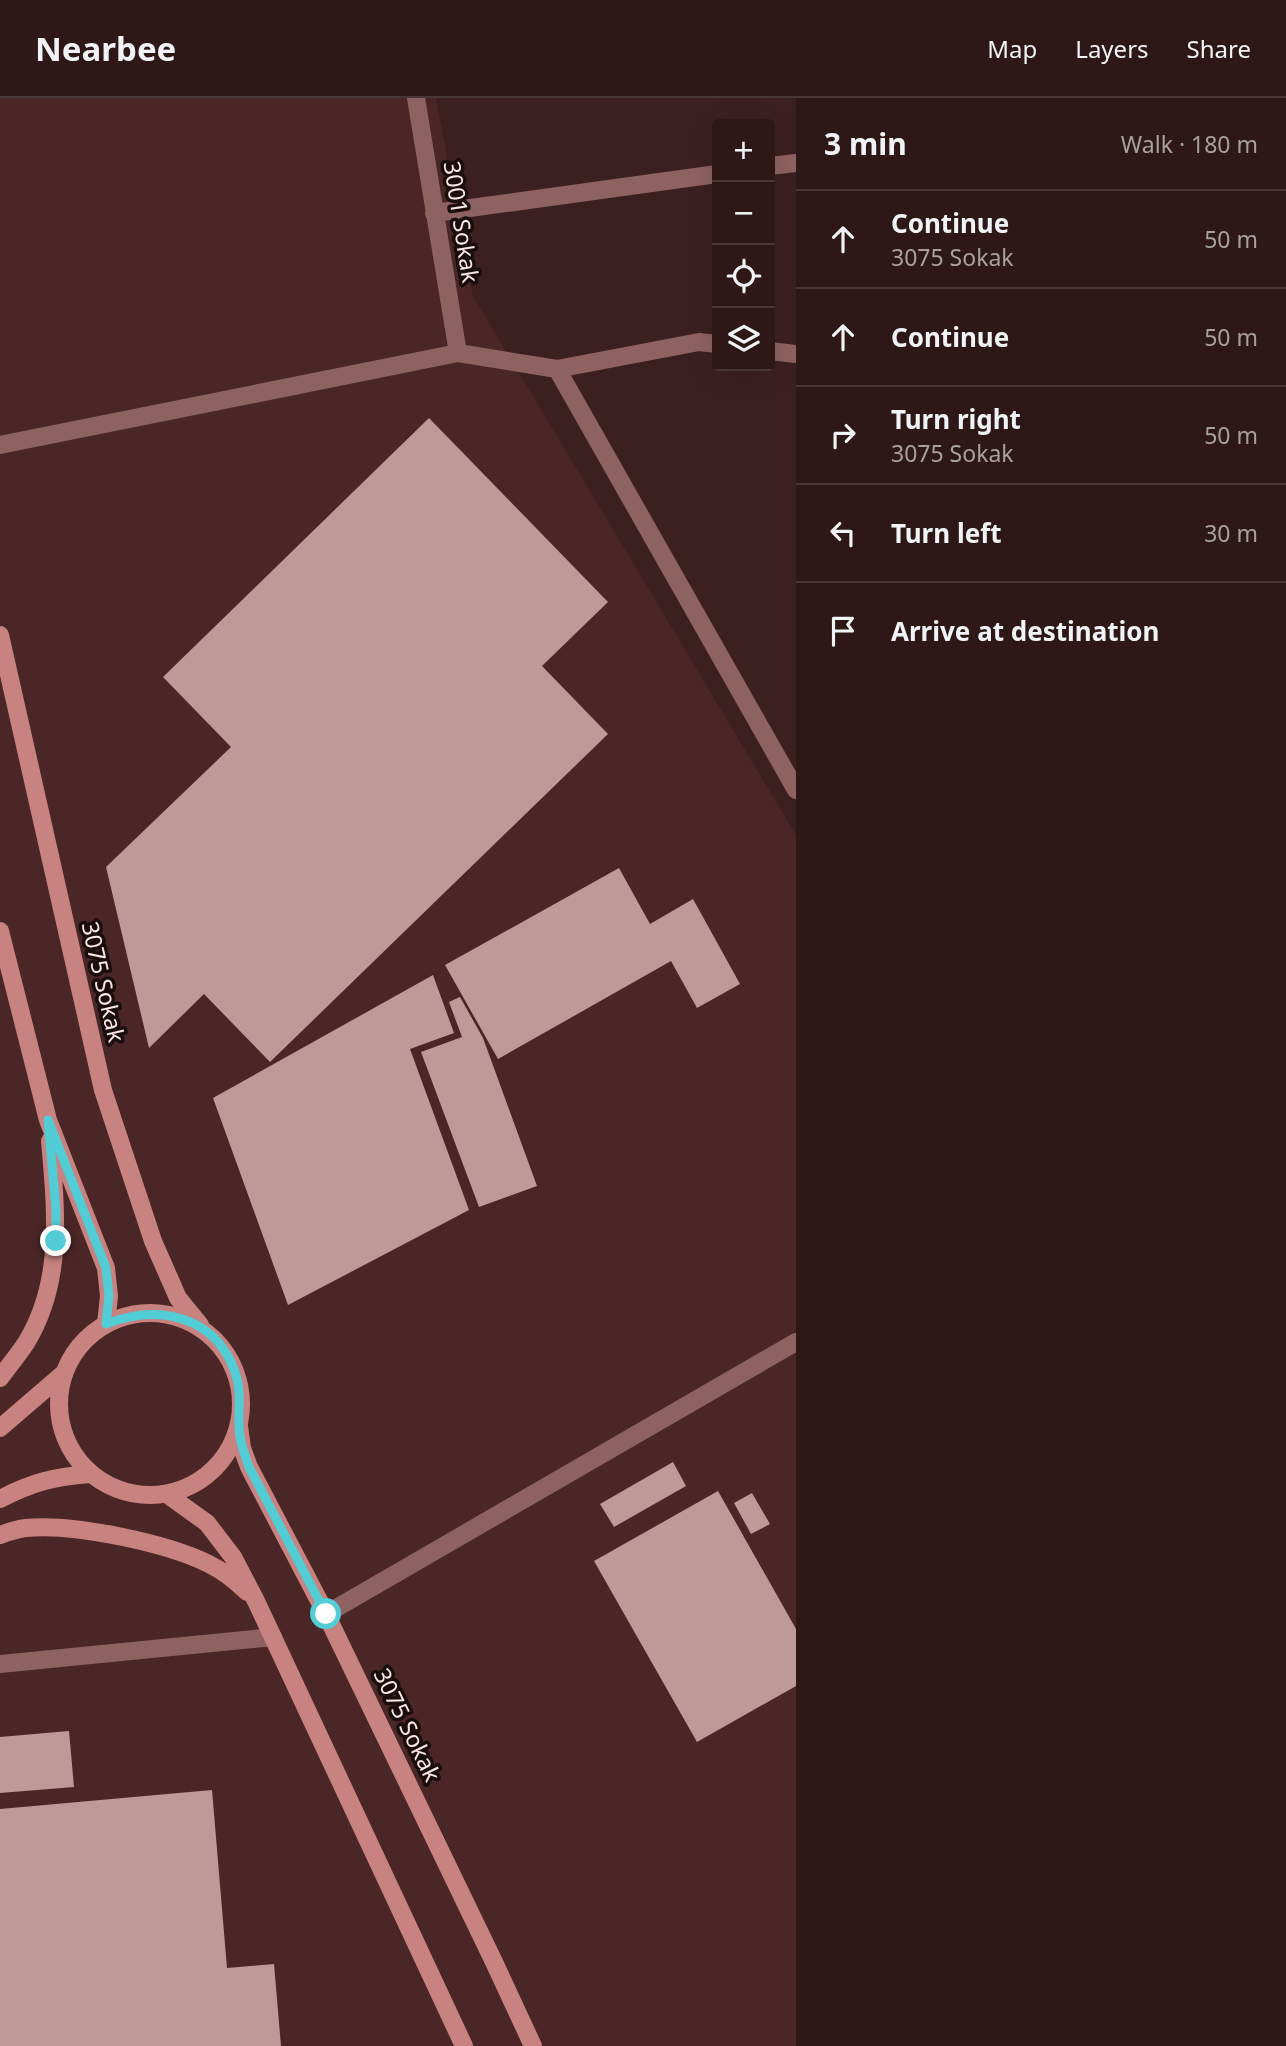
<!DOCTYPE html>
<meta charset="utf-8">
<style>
body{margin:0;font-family:"Noto Sans",sans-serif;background:#392524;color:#f1f3f6}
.controls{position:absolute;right:21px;top:21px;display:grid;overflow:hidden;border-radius:7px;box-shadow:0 7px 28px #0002}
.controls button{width:63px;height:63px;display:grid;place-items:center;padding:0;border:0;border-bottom:2px solid #483736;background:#2d1817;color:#f1f3f6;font:35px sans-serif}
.stop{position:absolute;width:21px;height:21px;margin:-16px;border:5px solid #52ccd5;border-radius:50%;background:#fff}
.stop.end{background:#52ccd5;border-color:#fff;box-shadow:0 2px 7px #0008}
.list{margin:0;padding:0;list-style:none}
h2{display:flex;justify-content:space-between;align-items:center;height:91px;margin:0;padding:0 28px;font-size:30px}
h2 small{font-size:23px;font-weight:400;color:#a7a0a1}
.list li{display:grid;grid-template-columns:46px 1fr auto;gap:21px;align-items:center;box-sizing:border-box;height:98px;padding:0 28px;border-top:2px solid #483736}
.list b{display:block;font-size:26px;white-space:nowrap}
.list p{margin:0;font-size:23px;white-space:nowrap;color:#a7a0a1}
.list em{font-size:23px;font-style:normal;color:#a7a0a1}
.icon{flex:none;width:38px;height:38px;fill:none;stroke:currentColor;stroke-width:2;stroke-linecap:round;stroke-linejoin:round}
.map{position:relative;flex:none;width:796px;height:1948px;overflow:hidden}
header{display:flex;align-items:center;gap:42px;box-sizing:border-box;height:98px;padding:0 35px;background:#2d1817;border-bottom:2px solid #483736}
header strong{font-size:33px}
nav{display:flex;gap:38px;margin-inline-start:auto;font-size:24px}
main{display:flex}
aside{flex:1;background:#2d1817}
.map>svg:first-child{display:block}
.built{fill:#4a2626}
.building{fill:#bd9997}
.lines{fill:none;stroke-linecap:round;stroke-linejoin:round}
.street{stroke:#8e6260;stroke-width:18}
.secondary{stroke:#c8827f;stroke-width:18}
.route{stroke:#52ccd5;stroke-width:9}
.labels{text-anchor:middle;stroke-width:7;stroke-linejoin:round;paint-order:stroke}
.street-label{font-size:23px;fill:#fce8e7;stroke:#1a0e0d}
</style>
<header>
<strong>Nearbee</strong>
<nav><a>Map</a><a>Layers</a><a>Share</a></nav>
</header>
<main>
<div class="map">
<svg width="796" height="1948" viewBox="0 0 796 1948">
<rect width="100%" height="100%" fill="#3c201f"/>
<path class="built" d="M0,0H436L473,198L796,737V1948H0Z"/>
<path class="building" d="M429,320L608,504L542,568L608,636L270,964L204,896L149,950L106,769L231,649L163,579Z
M619,770L650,826L693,801L740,886L697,910L671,863L498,961L445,867Z
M433,877L454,935L410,951L469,1112L288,1207L213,1000Z
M460,899L483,940L537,1088L479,1109L421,954L462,939L449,904Z
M673,1364L686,1388L614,1429L600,1406Z
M718,1393L796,1531V1588L697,1644L594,1463Z
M752,1395L770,1426L751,1436L734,1405Z
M69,1633L74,1689L0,1695V1639Z
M212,1692L227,1870L274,1866L281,1948H0V1711Z"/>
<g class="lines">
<path class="street" d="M416,0L458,255
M770,68L796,65
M434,115L717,76
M770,253L796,256
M557,271L796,692
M0,347L458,255L557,271L699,244L717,246
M326,1516L796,1244
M0,1566L273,1539"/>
<path class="secondary" d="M0,537L103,992L153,1143L178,1200L200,1227
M0,833L48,1022L106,1170L109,1198L106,1226
M59 1306a91 91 0 1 1 182 0a91 91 0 1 1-182 0Z
M0,1280C9,1268 18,1257 26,1245C64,1183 56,1112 50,1043
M239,1328L242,1350L249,1369L326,1516L494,1864L533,1948
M0,1330L64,1275
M168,1397L207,1425L233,1459L256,1503L464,1948
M0,1401C33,1384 53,1379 90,1376
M0,1437C8,1434 17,1431 26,1430C72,1425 167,1445 209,1466C223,1473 236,1483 247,1494"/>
</g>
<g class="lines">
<path class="route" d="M56,1143V1111L48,1022L106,1170L109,1198L106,1226C158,1206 215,1217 235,1274C242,1292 238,1309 239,1327C239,1341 244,1355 249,1369L326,1516"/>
</g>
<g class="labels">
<g class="street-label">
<text transform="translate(461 124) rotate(81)" y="8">3001 Sokak</text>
<text transform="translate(103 884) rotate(77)" y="8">3075 Sokak</text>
<text transform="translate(407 1627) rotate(64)" y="8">3075 Sokak</text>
</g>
</g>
</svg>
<div class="controls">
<button>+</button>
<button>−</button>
<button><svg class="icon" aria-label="locate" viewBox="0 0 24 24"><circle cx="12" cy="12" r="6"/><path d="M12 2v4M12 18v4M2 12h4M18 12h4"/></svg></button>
<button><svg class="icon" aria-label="layers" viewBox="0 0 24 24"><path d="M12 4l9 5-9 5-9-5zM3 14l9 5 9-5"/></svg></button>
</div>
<div class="stop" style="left:326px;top:1516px"></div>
<div class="stop end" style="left:56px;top:1143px"></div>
</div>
<aside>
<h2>3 min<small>Walk · 180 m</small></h2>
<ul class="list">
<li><svg class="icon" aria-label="ahead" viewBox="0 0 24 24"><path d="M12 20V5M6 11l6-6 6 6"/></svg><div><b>Continue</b><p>3075 Sokak</p></div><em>50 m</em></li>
<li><svg class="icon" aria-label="ahead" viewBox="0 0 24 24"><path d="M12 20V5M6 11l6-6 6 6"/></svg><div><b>Continue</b></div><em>50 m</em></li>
<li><svg class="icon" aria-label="right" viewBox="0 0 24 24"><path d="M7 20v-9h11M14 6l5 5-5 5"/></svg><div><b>Turn right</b><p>3075 Sokak</p></div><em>50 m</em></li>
<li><svg class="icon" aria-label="left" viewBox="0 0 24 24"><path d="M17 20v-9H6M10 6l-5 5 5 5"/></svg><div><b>Turn left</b></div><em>30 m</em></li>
<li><svg class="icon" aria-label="arrive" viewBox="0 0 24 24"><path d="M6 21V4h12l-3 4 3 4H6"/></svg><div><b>Arrive at destination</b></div></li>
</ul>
</aside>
</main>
